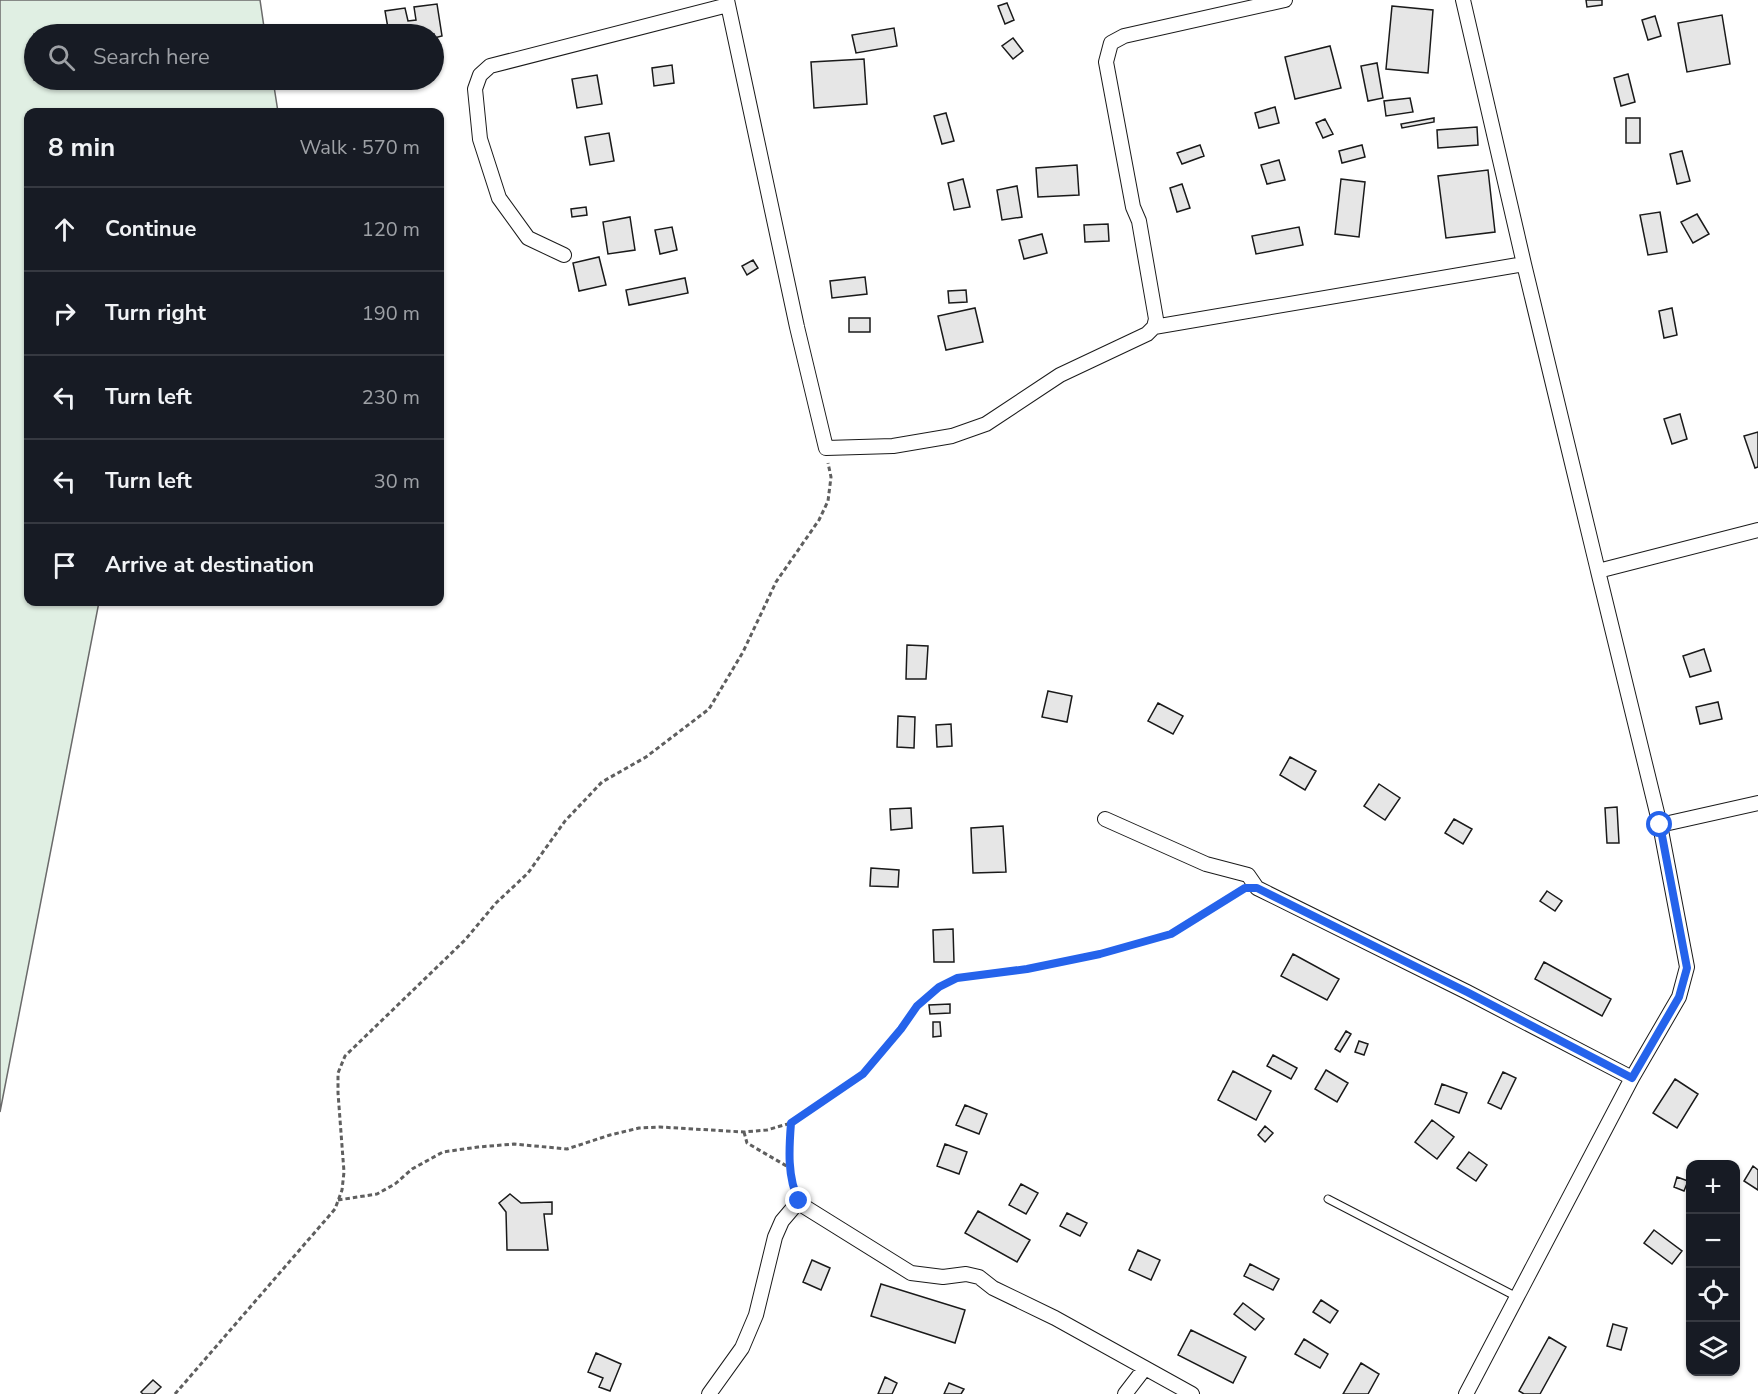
<!DOCTYPE html>
<meta charset="utf-8">
<style>
body{margin:0;font-family:"Nunito Sans",sans-serif;background:#20242c;color:#f1f3f6}
.controls{position:absolute;right:18px;bottom:18px;display:grid;overflow:hidden;border-radius:12px;box-shadow:0 2px 4px #0004}
.controls button{width:54px;height:54px;display:grid;place-items:center;padding:0;border:0;border-bottom:2px solid #363941;background:#171b24;color:#f1f3f6;font:30px sans-serif}
.stop{position:absolute;width:18px;height:18px;margin:-14px;border:4px solid #2563eb;border-radius:50%;background:#fff}
.stop.end{background:#2563eb;border-color:#fff;box-shadow:0 2px 6px #0008}
.list{margin:0;padding:0;list-style:none}
h2{display:flex;justify-content:space-between;align-items:center;height:78px;margin:0;padding:0 24px;font-size:26px}
h2 small{font-size:20px;font-weight:400;color:#9ea1a6}
.list li{display:grid;grid-template-columns:39px 1fr auto;gap:18px;align-items:center;box-sizing:border-box;height:84px;padding:0 24px;border-top:2px solid #363941}
.list b{display:block;font-size:22px;white-space:nowrap}
.list em{font-size:20px;font-style:normal;color:#9ea1a6}
.icon{flex:none;width:33px;height:33px;fill:none;stroke:currentColor;stroke-width:2;stroke-linecap:round;stroke-linejoin:round}
.map{position:relative;flex:none;width:1758px;height:1394px;overflow:hidden}
.search{position:absolute;background:#171b24;box-shadow:0 2px 4px #0004;left:24px;top:24px;width:420px;height:66px;display:flex;align-items:center;gap:15px;box-sizing:border-box;padding:0 21px;border-radius:33px;color:#9ea1a6;font-size:22px}
.panel{position:absolute;background:#171b24;box-shadow:0 2px 4px #0004;left:24px;top:108px;width:420px;height:498px;border-radius:12px}
.map>svg:first-child{display:block}
.grass{fill:#e0efe3;stroke:#6a6a6a;stroke-width:1.5}
.building{fill:#e6e6e6;stroke:#1a1a1a;stroke-width:1.5}
.lines{fill:none;stroke-linecap:round;stroke-linejoin:round}
.lane-casing{stroke:#1a1a1a;stroke-width:9}
.street-casing{stroke:#1a1a1a;stroke-width:16}
.path{stroke:#5f5f5f;stroke-width:3;stroke-dasharray:4.5 3;stroke-linecap:butt}
.lane{stroke:#fff;stroke-width:7}
.street{stroke:#fff;stroke-width:14}
.route{stroke:#2563eb;stroke-width:8}
</style>
<div class="map">
<svg width="1758" height="1394" viewBox="0 0 1758 1394">
<rect width="100%" height="100%" fill="#fff"/>
<path class="grass" d="M0,0H260L265,34H34V80H273L278,112H28V602H99L0,1112Z"/>
<path class="building" d="M1586,0H1602V5L1587,7Z
M1007,3L1014,20L1005,24L998,6Z
M437,4L442,36L434,38V34H389L385,11L405,8L408,21L416,20L414,7Z
M1392,6L1433,10L1428,73L1386,69Z
M1722,15L1730,64L1687,72L1678,23Z
M1655,16L1661,36L1648,40L1642,20Z
M894,28L897,46L856,53L852,35Z
M1013,38L1023,51L1013,59L1002,46Z
M1330,46L1341,88L1295,99L1285,57Z
M864,59L867,104L814,108L811,62Z
M1377,63L1383,98L1368,101L1361,66Z
M672,65L674,83L654,86L652,68Z
M1628,74L1635,102L1621,106L1614,78Z
M597,75L602,104L577,108L572,79Z
M1410,98L1413,112L1386,116L1384,101Z
M1275,107L1279,123L1259,128L1255,113Z
M946,113L954,141L942,144L934,116Z
M1434,118V122L1402,128L1401,124Z
M1626,118H1640V143H1626Z
M1325,119L1333,134L1323,138L1316,123Z
M1477,127L1478,145L1438,148L1437,130Z
M609,133L614,161L590,165L585,137Z
M1200,145L1204,156L1182,164L1177,153Z
M1362,145L1365,157L1342,163L1339,151Z
M1682,151L1690,181L1677,184L1670,154Z
M1279,160L1285,180L1267,184L1261,165Z
M1077,165L1079,195L1038,197L1036,168Z
M1488,170L1495,232L1446,238L1438,176Z
M963,179L970,207L954,210L948,183Z
M1341,179L1365,182L1359,237L1335,234Z
M1182,184L1190,208L1177,212L1170,188Z
M1017,186L1022,217L1002,220L997,190Z
M586,207L587,215L572,217L571,209Z
M1660,212L1667,252L1648,255L1640,215Z
M1697,214L1709,234L1693,243L1681,222Z
M630,217L635,250L608,254L603,222Z
M1108,224L1109,241L1085,242L1084,225Z
M672,227L677,250L660,254L655,230Z
M1299,227L1303,245L1256,254L1252,236Z
M1042,234L1047,253L1024,259L1019,240Z
M599,257L606,285L579,291L573,263Z
M753,260L758,268L747,275L742,266Z
M865,277L867,294L832,298L830,281Z
M685,278L688,293L629,305L626,290Z
M966,290L967,302L949,303L948,291Z
M975,308L983,342L946,350L938,316Z
M1672,308L1677,335L1664,338L1659,311Z
M849,318H870V332H849Z
M1680,414L1687,439L1672,444L1664,419Z
M1758,432V467L1755,468L1744,436Z
M907,645L928,646L926,679H906Z
M1704,649L1711,671L1690,677L1683,656Z
M1048,691L1072,696L1067,722L1042,717Z
M1718,702L1722,719L1700,724L1696,707Z
M1158,703L1183,716L1173,734L1148,721Z
M898,716L915,717L914,748L897,747Z
M951,724L952,746L937,747L936,725Z
M1290,757L1316,771L1305,790L1280,775Z
M1379,784L1400,798L1385,820L1364,806Z
M1617,807L1619,843H1607L1605,808Z
M911,808L912,828L891,830L890,809Z
M1454,819L1472,829L1463,844L1445,833Z
M1003,826L1006,872L973,873L971,828Z
M871,868L899,870L898,887L870,886Z
M1547,891L1562,901L1555,911L1540,901Z
M953,929L954,962H934L933,930Z
M1293,954L1339,979L1327,1000L1281,976Z
M1544,962L1611,999L1602,1016L1535,979Z
M950,1004V1013L930,1014L929,1005Z
M933,1022H940L941,1036L933,1037Z
M1346,1031L1351,1034L1340,1052L1335,1049Z
M1359,1041L1368,1044L1364,1055L1355,1052Z
M1273,1055L1297,1068L1291,1079L1267,1066Z
M1326,1070L1348,1083L1337,1102L1315,1089Z
M1233,1071L1271,1091L1256,1120L1218,1100Z
M1503,1072L1516,1078L1501,1109L1488,1103Z
M1675,1079L1698,1094L1677,1128L1653,1113Z
M1442,1084L1467,1093L1459,1113L1435,1104Z
M965,1105L987,1114L979,1134L956,1125Z
M1432,1120L1454,1137L1437,1159L1415,1142Z
M1265,1126L1273,1133L1265,1142L1258,1135Z
M945,1144L967,1152L959,1174L937,1166Z
M1469,1152L1487,1165L1476,1181L1457,1168Z
M1753,1166L1758,1170V1190L1744,1181Z
M1677,1177L1688,1181L1684,1191L1674,1187Z
M1021,1184L1038,1193L1026,1214L1009,1205Z
M510,1194L521,1203L552,1202V1214H544L548,1250H507L506,1212L499,1203Z
M978,1211L1030,1240L1017,1262L965,1233Z
M1067,1213L1087,1223L1080,1236L1060,1226Z
M1654,1230L1682,1251L1672,1264L1644,1243Z
M1138,1250L1160,1260L1151,1280L1129,1270Z
M812,1260L830,1268L821,1290L803,1282Z
M1250,1264L1279,1279L1273,1290L1244,1276Z
M881,1284L965,1310L955,1343L871,1316Z
M1321,1300L1338,1311L1330,1323L1313,1312Z
M1243,1303L1264,1319L1255,1330L1234,1314Z
M1613,1324L1627,1328L1621,1350L1607,1346Z
M1191,1330L1246,1357L1233,1383L1178,1355Z
M1549,1337L1566,1347L1540,1394H1524L1519,1391Z
M1304,1339L1328,1354L1320,1368L1295,1354Z
M596,1353L621,1364L610,1391L599,1387L603,1378L588,1372Z
M1361,1363L1379,1374L1368,1394H1343Z
M885,1377L897,1383L892,1394H878Z
M153,1380L161,1387L154,1394H143L141,1392Z
M949,1383L964,1389L961,1394H944Z"/>
<g class="lines">
<g class="lane-casing">
<path id="lane" d="M1328,1199L1517,1297"/>
</g>
<g class="street-casing">
<path id="street" d="M727,0L797,327L826,448L893,446L952,436L986,424L1060,375L1147,334L1154,327L1156,319L1139,221L1133,207L1106,62L1111,43L1124,36L1285,0
M1463,0L1524,264L1598,571
M564,255L528,238L499,198L480,139L475,89L480,75L490,66L728,5
M1154,327L1524,264
M1105,819L1206,864L1248,875L1257,888L1467,992L1632,1078
M1660,825L1758,803
M709,1394L742,1348L756,1315L775,1237L782,1221L799,1201L805,1207L911,1273L943,1277L966,1274L979,1277L993,1288L1055,1318L1192,1394
M1125,1394L1145,1368
M1466,1394L1632,1078L1679,997L1687,967L1660,825L1598,571L1758,530"/>
</g>
<path class="path" d="M791,1123L789,1158L795,1190
M744,1132L747,1143L790,1168
M338,1200L377,1194L395,1184L412,1169L443,1152L478,1147L514,1144L567,1149L610,1135L639,1128L660,1127L744,1132L767,1130L791,1123L863,1074L901,1029L917,1006L939,987L957,978L1027,969L1100,954L1171,934L1243,889
M175,1394L335,1209L342,1190L344,1172L338,1093V1073L345,1056L465,940L496,903L528,873L565,821L602,782L646,757L709,709L743,652L776,582L819,520L828,501L831,477L828,463"/>
<use href="#lane" class="lane"/>
<use href="#street" class="street"/>
</g>
<g class="lines">
<path class="route" d="M799,1201C787,1178 789,1148 791,1123L863,1074L901,1029L917,1006L939,987L957,978L1027,969L1100,954L1171,934L1245,888H1257L1467,992L1632,1078L1679,997L1687,968L1660,825"/>
</g>
</svg>
<div class="controls">
<button>+</button>
<button>−</button>
<button><svg class="icon" aria-label="locate" viewBox="0 0 24 24"><circle cx="12" cy="12" r="6"/><path d="M12 2v4M12 18v4M2 12h4M18 12h4"/></svg></button>
<button><svg class="icon" aria-label="layers" viewBox="0 0 24 24"><path d="M12 4l9 5-9 5-9-5zM3 14l9 5 9-5"/></svg></button>
</div>
<div class="stop" style="left:1660px;top:825px"></div>
<div class="stop end" style="left:799px;top:1201px"></div>
<div class="search"><svg class="icon" aria-label="search" viewBox="0 0 24 24"><circle cx="10" cy="10" r="6"/><path d="M15 15l6 6"/></svg>Search here</div>
<section class="panel">
<h2>8 min<small>Walk · 570 m</small></h2>
<ul class="list">
<li><svg class="icon" aria-label="ahead" viewBox="0 0 24 24"><path d="M12 20V5M6 11l6-6 6 6"/></svg><div><b>Continue</b></div><em>120 m</em></li>
<li><svg class="icon" aria-label="right" viewBox="0 0 24 24"><path d="M7 20v-9h11M14 6l5 5-5 5"/></svg><div><b>Turn right</b></div><em>190 m</em></li>
<li><svg class="icon" aria-label="left" viewBox="0 0 24 24"><path d="M17 20v-9H6M10 6l-5 5 5 5"/></svg><div><b>Turn left</b></div><em>230 m</em></li>
<li><svg class="icon" aria-label="left" viewBox="0 0 24 24"><path d="M17 20v-9H6M10 6l-5 5 5 5"/></svg><div><b>Turn left</b></div><em>30 m</em></li>
<li><svg class="icon" aria-label="arrive" viewBox="0 0 24 24"><path d="M6 21V4h12l-3 4 3 4H6"/></svg><div><b>Arrive at destination</b></div></li>
</ul>
</section>
</div>
